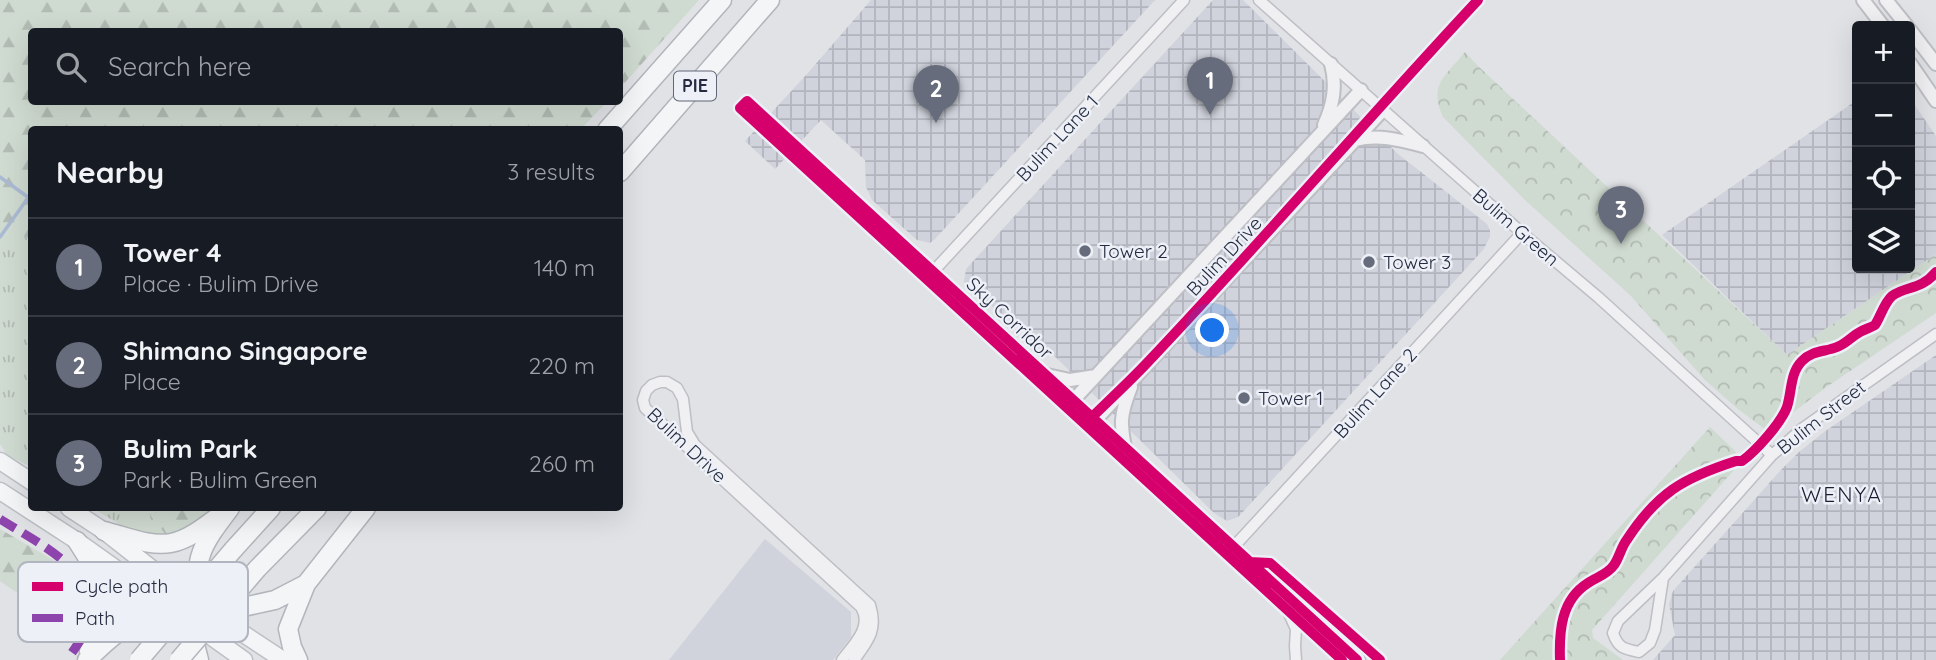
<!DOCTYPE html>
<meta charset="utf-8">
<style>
body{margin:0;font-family:Quicksand,sans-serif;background:#20242c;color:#f1f3f6}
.controls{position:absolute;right:21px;top:21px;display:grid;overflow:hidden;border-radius:7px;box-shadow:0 7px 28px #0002}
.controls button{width:63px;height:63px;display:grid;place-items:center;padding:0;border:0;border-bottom:2px solid #363941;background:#171b24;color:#f1f3f6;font:35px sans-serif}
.you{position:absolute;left:1213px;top:331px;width:24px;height:24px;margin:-18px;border:5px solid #fff;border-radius:50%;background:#1a73e8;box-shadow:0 0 0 10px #1a73e833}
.badge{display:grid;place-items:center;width:46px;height:46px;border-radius:50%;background:#666c7b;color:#fff;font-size:23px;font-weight:700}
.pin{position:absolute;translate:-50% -58px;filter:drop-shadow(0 2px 4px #0008)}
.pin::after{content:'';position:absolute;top:37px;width:24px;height:21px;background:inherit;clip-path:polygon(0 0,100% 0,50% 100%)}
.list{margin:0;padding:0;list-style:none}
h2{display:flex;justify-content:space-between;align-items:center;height:91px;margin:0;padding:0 28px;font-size:30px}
h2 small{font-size:23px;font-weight:400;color:#9ea1a6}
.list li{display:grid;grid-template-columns:46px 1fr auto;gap:21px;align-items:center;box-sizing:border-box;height:98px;padding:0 28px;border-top:2px solid #363941}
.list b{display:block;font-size:26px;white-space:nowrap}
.list p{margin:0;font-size:23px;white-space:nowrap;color:#9ea1a6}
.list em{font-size:23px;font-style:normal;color:#9ea1a6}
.icon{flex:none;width:38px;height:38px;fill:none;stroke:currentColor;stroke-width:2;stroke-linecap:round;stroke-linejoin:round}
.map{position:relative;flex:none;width:1936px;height:660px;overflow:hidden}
.search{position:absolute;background:#171b24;box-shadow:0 7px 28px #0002;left:28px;top:28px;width:595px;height:77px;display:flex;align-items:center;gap:18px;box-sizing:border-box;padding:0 24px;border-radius:7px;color:#9ea1a6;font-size:26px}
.panel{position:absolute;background:#171b24;box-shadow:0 7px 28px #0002;left:28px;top:126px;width:595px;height:385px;border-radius:7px}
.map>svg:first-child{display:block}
.built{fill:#d0d3dc}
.industrial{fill:url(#industrial-grid)}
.grass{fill:url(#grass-tufts)}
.forest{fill:url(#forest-firs)}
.park{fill:url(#park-crowns)}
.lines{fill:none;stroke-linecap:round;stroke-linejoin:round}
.stream{stroke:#abbad4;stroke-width:3.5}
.minor-casing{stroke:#bdbfc4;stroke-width:13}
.tertiary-casing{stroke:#bdbfc4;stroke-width:16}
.primary-casing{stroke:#bcbfc4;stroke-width:19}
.motorway-casing{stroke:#b2b5bb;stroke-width:21}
.minor{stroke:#f0f0f3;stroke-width:10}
.tertiary{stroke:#f0f0f3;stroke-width:12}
.primary{stroke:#f4f5f6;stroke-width:16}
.motorway{stroke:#f4f5f6;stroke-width:18}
.motorway-bridge-casing{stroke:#b2b5bb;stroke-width:21;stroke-linecap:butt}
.motorway-bridge{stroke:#f4f5f6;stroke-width:18}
.quiet{stroke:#8e44ad;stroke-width:9;stroke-dasharray:18 9;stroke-linecap:butt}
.cycleway-casing{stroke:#edf0f6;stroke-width:15}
.cycleway{stroke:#d6006c;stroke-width:10}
.poi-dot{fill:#666c7b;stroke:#edf0f6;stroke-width:2.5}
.labels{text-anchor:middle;stroke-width:5;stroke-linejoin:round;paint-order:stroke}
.shield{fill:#edf0f6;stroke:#616777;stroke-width:2}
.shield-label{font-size:18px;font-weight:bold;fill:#252c41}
.street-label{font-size:19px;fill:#252c41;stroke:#edf0f6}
.poi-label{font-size:19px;fill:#252c41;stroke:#edf0f6;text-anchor:start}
.neighbourhood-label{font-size:21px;letter-spacing:2px;fill:#181d32;stroke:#edf0f6}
.key{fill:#edf0f6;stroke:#b1b5c0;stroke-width:2}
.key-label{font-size:19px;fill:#252c41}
</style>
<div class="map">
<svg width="1936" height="660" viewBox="0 0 1936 660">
<defs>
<pattern id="industrial-grid" width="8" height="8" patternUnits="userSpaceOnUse" patternTransform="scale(1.75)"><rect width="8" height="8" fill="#d0d3dc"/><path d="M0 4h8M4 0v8" fill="none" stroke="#b2b5be"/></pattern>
<pattern id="grass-tufts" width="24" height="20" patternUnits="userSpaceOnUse" patternTransform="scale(1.75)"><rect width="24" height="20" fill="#cfdad0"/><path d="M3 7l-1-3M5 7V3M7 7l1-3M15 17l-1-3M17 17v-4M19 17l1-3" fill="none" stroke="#b2bbb4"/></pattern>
<pattern id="forest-firs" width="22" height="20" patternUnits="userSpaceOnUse" patternTransform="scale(1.75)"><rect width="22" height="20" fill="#cfdad0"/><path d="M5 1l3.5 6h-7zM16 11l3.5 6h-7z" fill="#b2bbb4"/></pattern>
<pattern id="park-crowns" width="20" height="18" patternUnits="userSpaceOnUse" patternTransform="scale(1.75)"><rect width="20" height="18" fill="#cfdad0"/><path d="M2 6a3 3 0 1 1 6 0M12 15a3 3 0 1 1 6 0" fill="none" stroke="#b2bbb4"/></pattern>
</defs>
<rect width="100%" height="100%" fill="#e0e2e6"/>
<path class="built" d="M765,539L851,612V637L833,660H669Z"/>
<path class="industrial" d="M871,0H1155L935,239L930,243L917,240L872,200L866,187L865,160L821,120L775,169L745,141L807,74Z
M1213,0H1243L1398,154L1487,224L1490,230V237L1483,250L1241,514L1238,517L1227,521L1214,513L1029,331L999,312L969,288L964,282L966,269Z
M1910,98L1936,136V254L1787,355L1662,235L1857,100V268H1910Z
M1936,355V660H1653L1675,635L1669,604L1673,591L1780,471L1799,452L1824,432Z"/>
<path class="grass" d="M12,227L31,240V467L7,455L0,444V244Z
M93,508H170L151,515L166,535L147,536L122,526Z"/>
<path class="forest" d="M0,0H699L620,88V32H32V102H607L580,130H32L31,240L12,227L0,244Z
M170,508H215L191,526L166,535L150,515Z
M0,529L55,561L74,580L79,606L68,628L0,581Z"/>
<path class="park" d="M1465,52L1478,66L1787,355L1936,254V313L1825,388L1782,421L1766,430L1738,409L1705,380L1630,295L1525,200L1443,117C1428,84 1446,76 1465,52Z
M1710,427L1734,450L1742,461L1592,630L1593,638L1623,660H1500Z"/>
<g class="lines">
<path class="stream" d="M0,177L32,200
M0,237L28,198"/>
<g class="minor-casing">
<path id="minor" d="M1259,0L1522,233L1598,297L1772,455
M849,202L1127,459L1165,497L1285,605L1307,614L1354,652L1360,660
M929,276L1184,0
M1228,553L1522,233
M1663,578L1655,630L1650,643L1639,652C1624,649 1618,648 1613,633L1618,621L1663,578L1772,455L1803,428L1936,334
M1285,605L1296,629L1295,646L1296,660
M842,660C854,644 873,627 861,607L645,408L643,400L646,391L652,385L660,382H667L677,388L683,399L687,432L695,445L870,605C878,630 868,641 854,660"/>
</g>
<g class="tertiary-casing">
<path id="tertiary" d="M1863,0L1883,26
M1886,0L1907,26
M1910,30L1936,64
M1910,63L1936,101
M1324,125C1333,105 1337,86 1331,64
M1355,140C1379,134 1400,140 1423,146
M1033,372L1070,380L1096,376
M1068,406L1361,90
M1090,426L1383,110
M1127,459C1121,425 1118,420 1131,387"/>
</g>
<g class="primary-casing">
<path id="primary" d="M0,461L32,482
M0,491L77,541L244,660
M69,508L104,531L193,601
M212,613L283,660"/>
</g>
<g class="motorway-casing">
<path id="motorway" d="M607,130L722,0
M620,172L770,0
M104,531C125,536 150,547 171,543C187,540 203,528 215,519
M77,541C94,568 117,599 101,632C98,639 93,645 89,651
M233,550L271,508
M257,569L317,508
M182,594L199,660
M200,600C191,557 206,540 230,508
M171,609L243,607L275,600L306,584
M87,660C100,648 115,632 131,624C153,615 195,623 221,620
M298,660L292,647L288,629L306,584L366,508"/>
</g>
<use href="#minor" class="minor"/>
<use href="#tertiary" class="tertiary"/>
<use href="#primary" class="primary"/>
<use href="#motorway" class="motorway"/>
<g class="motorway-bridge-casing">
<path id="motorway-bridge" d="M139,660L233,550
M179,660L257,569"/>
</g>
<use href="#motorway-bridge" class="motorway-bridge"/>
<path class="quiet" d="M0,519C40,545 108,573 84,633C80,642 73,651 67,660"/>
<g class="cycleway-casing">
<path id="cycleway" d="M1085,424C1105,404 1126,385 1146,364C1259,245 1366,120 1478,0
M1246,565L1249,562L1270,563L1380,660
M1342,660L740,108L747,101L1357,660
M1560,660C1559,631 1561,600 1588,583C1597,577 1608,574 1614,565C1619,558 1621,548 1626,541C1657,493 1683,478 1736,461H1742C1756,451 1781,423 1787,407C1792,391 1790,373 1802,361C1813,350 1825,352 1837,347C1846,344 1852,336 1860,332C1865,329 1870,328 1875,325C1881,316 1884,303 1892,296C1907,285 1920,291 1936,272"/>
</g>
<use href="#cycleway" class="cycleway"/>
</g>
<g class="poi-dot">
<circle cx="1085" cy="251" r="7"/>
<circle cx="1369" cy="262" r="7"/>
<circle cx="1244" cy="398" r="7"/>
</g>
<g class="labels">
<rect class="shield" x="674" y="71.5" width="42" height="29" rx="5"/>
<g class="shield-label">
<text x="695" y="92">PIE</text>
</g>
<g class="street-label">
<text transform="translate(1057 138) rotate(-47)" y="7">Bulim Lane 1</text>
<text transform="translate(1516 227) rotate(41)" y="7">Bulim Green</text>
<text transform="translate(1224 256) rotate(-47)" y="7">Bulim Drive</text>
<text transform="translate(1010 318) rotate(43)" y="7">Sky Corridor</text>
<text transform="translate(1375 393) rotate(-48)" y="7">Bulim Lane 2</text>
<text transform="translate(1821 417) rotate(-38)" y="7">Bulim Street</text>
<text transform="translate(687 445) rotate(43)" y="7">Bulim Drive</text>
</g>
<g class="poi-label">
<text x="1099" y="258">Tower 2</text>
<text x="1383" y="269">Tower 3</text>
<text x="1258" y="405">Tower 1</text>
</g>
<g class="neighbourhood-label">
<text x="1842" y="502">WENYA</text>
</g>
</g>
<rect x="18" y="562" width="230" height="80" rx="10" class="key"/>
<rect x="32" y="582" width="31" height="9" fill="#d6006c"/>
<rect x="32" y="614" width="31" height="8" fill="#8e44ad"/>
<g class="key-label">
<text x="75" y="593">Cycle path</text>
<text x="75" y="625">Path</text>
</g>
</svg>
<div class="controls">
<button>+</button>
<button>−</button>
<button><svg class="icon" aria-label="locate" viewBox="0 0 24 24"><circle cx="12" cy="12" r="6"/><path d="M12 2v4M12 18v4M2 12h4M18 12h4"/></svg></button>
<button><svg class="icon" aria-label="layers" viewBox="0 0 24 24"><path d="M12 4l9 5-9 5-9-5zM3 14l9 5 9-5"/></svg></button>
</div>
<div class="you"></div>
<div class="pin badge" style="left:1210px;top:115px">1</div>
<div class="pin badge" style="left:936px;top:123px">2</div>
<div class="pin badge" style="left:1621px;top:244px">3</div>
<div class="search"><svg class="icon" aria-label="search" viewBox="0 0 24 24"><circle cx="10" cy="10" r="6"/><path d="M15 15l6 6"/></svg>Search here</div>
<section class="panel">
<h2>Nearby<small>3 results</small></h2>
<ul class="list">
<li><span class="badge">1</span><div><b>Tower 4</b><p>Place · Bulim Drive</p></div><em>140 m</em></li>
<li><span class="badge">2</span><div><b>Shimano Singapore</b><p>Place</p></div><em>220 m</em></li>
<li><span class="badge">3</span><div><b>Bulim Park</b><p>Park · Bulim Green</p></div><em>260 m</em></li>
</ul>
</section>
</div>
